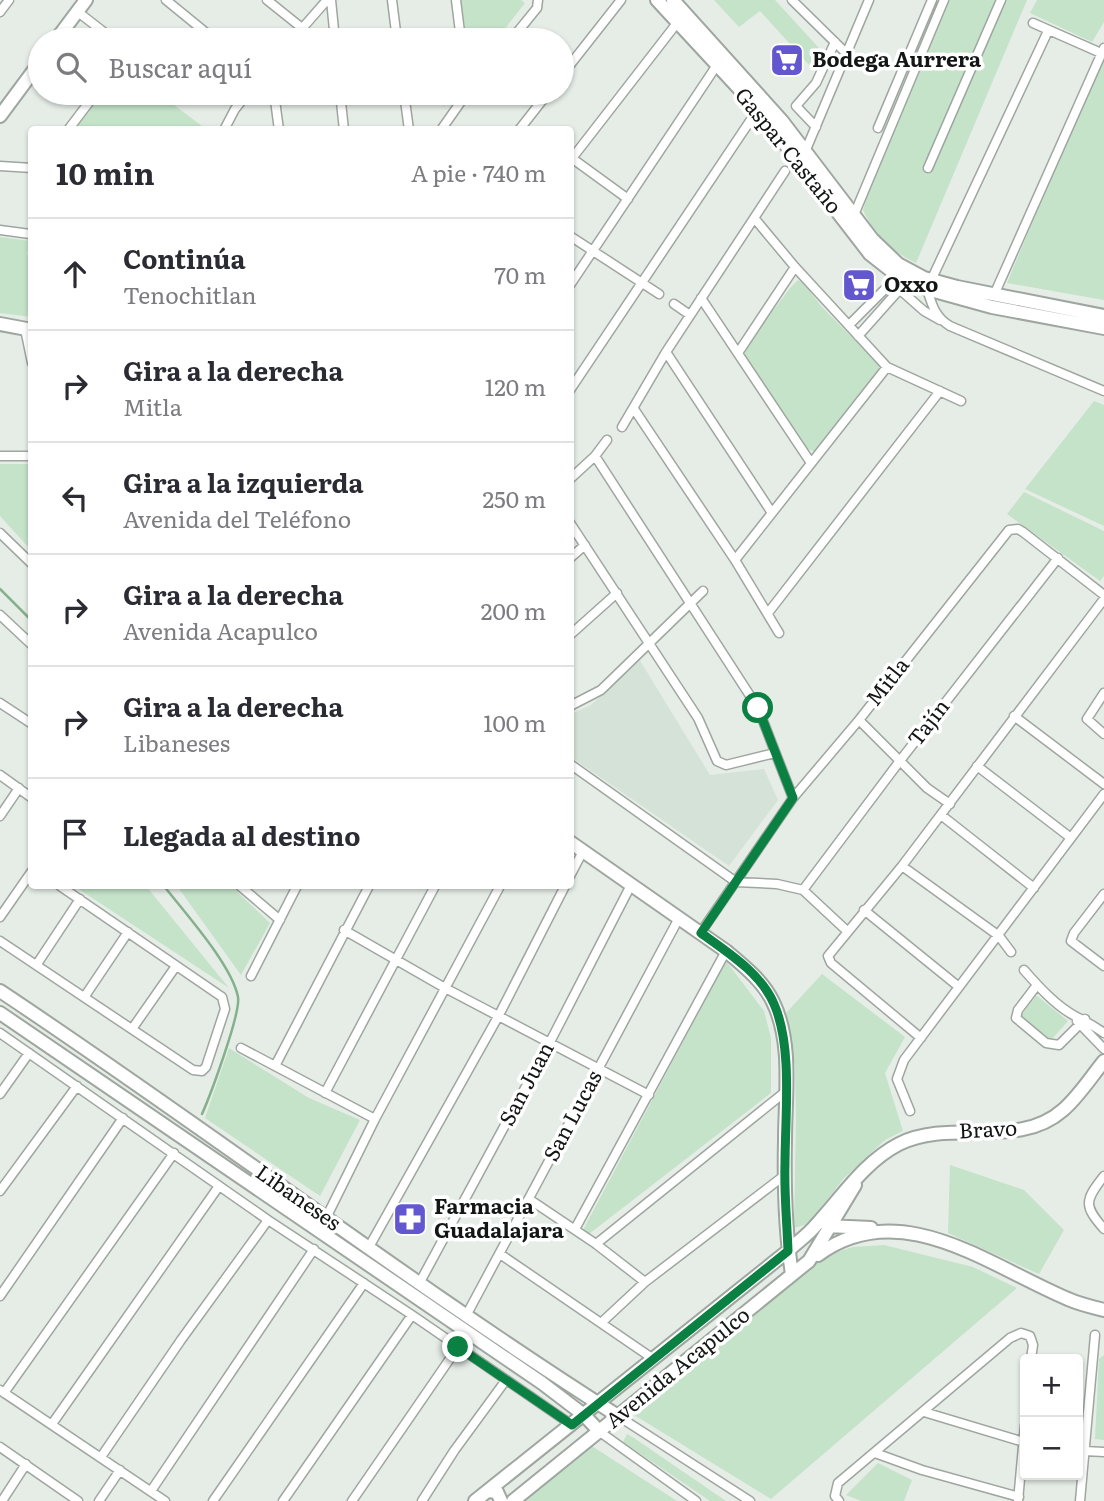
<!DOCTYPE html>
<html lang="es">
<meta charset="utf-8">
<style>
body{margin:0;font-family:Literata,serif;background:#f7f7f7;color:#2b2b33}
.controls{position:absolute;right:21px;bottom:21px;display:grid;overflow:hidden;border-radius:7px;box-shadow:0 2px 5px #0004}
.controls button{width:63px;height:63px;display:grid;place-items:center;padding:0;border:0;border-bottom:2px solid #e1e1e2;background:#fff;color:#2b2b33;font:35px sans-serif}
.stop{position:absolute;width:21px;height:21px;margin:-16px;border:5px solid #0b8043;border-radius:50%;background:#fff}
.stop.end{background:#0b8043;border-color:#fff;box-shadow:0 2px 7px #0008}
.list{margin:0;padding:0;list-style:none}
h2{display:flex;justify-content:space-between;align-items:center;height:91px;margin:0;padding:0 28px;font-size:30px}
h2 small{font-size:23px;font-weight:400;color:#7c7c81}
.list li{display:grid;grid-template-columns:46px 1fr auto;gap:21px;align-items:center;box-sizing:border-box;height:112px;padding:0 28px;border-top:2px solid #e1e1e2}
.list b{display:block;font-size:26px;white-space:nowrap}
.list p{margin:0;font-size:23px;white-space:nowrap;color:#7c7c81}
.list em{font-size:23px;font-style:normal;color:#7c7c81}
.icon{flex:none;width:38px;height:38px;fill:none;stroke:currentColor;stroke-width:2;stroke-linecap:round;stroke-linejoin:round}
.map{position:relative;flex:none;width:1104px;height:1501px;overflow:hidden}
.search{position:absolute;background:#fff;box-shadow:0 2px 5px #0004;left:28px;top:28px;width:546px;height:77px;display:flex;align-items:center;gap:18px;box-sizing:border-box;padding:0 24px;border-radius:38px;color:#7c7c81;font-size:26px}
.panel{position:absolute;background:#fff;box-shadow:0 2px 5px #0004;left:28px;top:126px;width:546px;height:763px;border-radius:7px}
.map>svg:first-child{display:block}
.built{fill:#d5e2d7}
.green{fill:#c4e3c9}
.lines{fill:none;stroke-linecap:round;stroke-linejoin:round}
.stream{stroke:#84b18c;stroke-width:2.5}
.street-casing{stroke:#9fa6a0;stroke-width:11}
.secondary-casing{stroke:#9fa6a0;stroke-width:16}
.street{stroke:#fff;stroke-width:8}
.secondary{stroke:#fff;stroke-width:12}
.route{stroke:#0b8043;stroke-width:9}
.labels{text-anchor:middle;stroke-width:7;stroke-linejoin:round;paint-order:stroke}
.poi-label{font-size:21px;font-weight:bold;fill:#131614;stroke:#fff;text-anchor:start}
.street-label{font-size:21px;fill:#131614;stroke:#fff}
</style>
<div class="map">
<svg width="1104" height="1501" viewBox="0 0 1104 1501">
<rect width="100%" height="100%" fill="#e6ede7"/>
<path class="built" d="M639,659L710,775L764,769L778,800L729,866L571,757V714L591,705Z"/>
<path class="green" d="M461,0H521L525,3L496,40H467Z
M714,0H775L819,48L810,66L760,11L739,27Z
M945,0H1027L916,263C887,248 877,239 863,210L878,157Z
M1037,0H1104V22L1092,42L1030,13Z
M1104,54V300L1007,283L1100,59Z
M102,93H158L206,129L73,130Z
M0,237L31,241L27,254L31,256L32,300L29,303L31,317L0,313Z
M798,280L804,283L821,306L880,366L879,373L816,452L807,449L745,355C745,345 782,299 791,287Z
M1094,401L1104,405V526L1025,489Z
M0,464H31V550L0,516Z
M1024,492L1104,531V576L1100,581L1007,514Z
M74,886H146L229,988Z
M177,886H231L270,923L241,975Z
M726,961L764,1011L771,1038V1093L589,1234L583,1230Z
M822,974L905,1037L885,1073L903,1131L885,1140L844,1178L808,1224L794,1228L796,1117L795,1067L786,1013Z
M1036,995L1068,1021L1051,1040L1020,1017Z
M229,1048L309,1098L360,1120L320,1196L205,1118Z
M950,1165L1024,1190L1064,1230L1039,1274L948,1233Z
M884,1245L973,1267L1017,1288L771,1499L626,1410L827,1255L853,1247Z
M1104,1355V1440L1095,1439L1099,1359Z
M627,1434L634,1438L726,1501H710L623,1442Z
M584,1441L677,1501H508Z
M878,1463L912,1480L904,1501H861L846,1495Z"/>
<g class="lines">
<path class="stream" d="M0,589L32,621
M164,886C185,913 232,965 238,997C241,1013 210,1096 202,1114"/>
<g class="street-casing">
<path id="street" d="M166,0L215,40
M267,0L302,28
M331,0L335,40
M392,0L397,40
M456,0L461,40
M792,0L847,54
M0,12L9,0
M78,12L114,40
M1033,23L1101,53
M1048,31L927,289C932,305 935,317 950,326L1104,391
M292,40L327,0
M511,40L537,8L538,0
M562,75L621,0
M188,93H193
M274,93L279,130
M340,93L344,130
M404,93L409,130
M816,127L796,106L816,83L835,42
M878,128L932,0
M68,130L96,93
M224,130L235,109L248,93
M441,130L467,93
M519,130L548,93
M805,152L869,0
M573,159L628,199
M570,161L677,23
M0,166L32,168
M928,168L1001,0
M854,215L944,0
M755,219L795,267L887,367L961,401
M0,230L30,234
M570,236L659,294
M570,285L717,65
M898,288L924,311L940,320
M994,295L1104,48
M701,298L811,463
M674,304L690,315
M849,325L898,276
M25,329L32,363
M858,336L907,281
M666,352L772,513
M738,353L795,267
M570,390L758,109
M634,409L735,560L779,633
M622,427L666,352L785,171
M0,456H32
M595,456L758,708L793,798
M570,479L595,456L607,440
M570,523L698,718L717,761L726,765L775,753
M0,533L32,564
M570,558L585,545
M735,560L887,367
M768,613L940,391
M0,615L32,645
M570,635L617,593
M1104,693L1087,719L1104,734
M0,703L32,724
M570,706L601,690L703,591
M1014,716L1104,784
M859,720L927,788L950,804
M570,764L736,882L777,884L803,890L847,931
M977,766L1071,838
M0,775L32,798
M941,815L1034,888
M0,816L19,788
M902,866L999,936L1011,952
M570,876L583,851
M240,886L280,920
M803,890L899,762L1058,558
M1104,894L1074,933L1071,941L1104,966
M864,910L959,987
M0,917L32,871
M344,930L445,988L649,1095
M701,932L793,798L859,720L1009,530L1018,529L1023,532L1104,595
M0,941L193,1070L202,1071L206,1067L225,1009L222,997L60,886
M37,964L80,899
M1024,970C1038,986 1056,1006 1075,1016C1085,1021 1094,1026 1104,1033
M251,976L297,886
M1037,985L1018,1010L1016,1018L1046,1043L1059,1045L1085,1019
M85,996L128,932
M1077,1021L1104,1049
M132,1029L176,966
M0,1033L268,1220L412,1315L572,1425
M921,1038L831,963L828,956L902,866L1104,599
M241,1048L375,1119
M275,1066L369,886
M325,1093L435,886
M0,1094L29,1053
M910,1111L897,1079L904,1060L1104,794
M1104,1176C1084,1201 1084,1206 1104,1229
M0,1191L77,1086
M529,1199L596,1244L645,1282
M326,1218L375,1119L500,886
M575,1229L726,951
M596,1244L785,1092
M369,1247L499,1015L565,886
M500,1254L652,1358
M420,1282L550,1042L631,885
M0,1296L123,1118
M467,1314L679,918
M601,1323L645,1282L785,1175
M0,1390L165,1501
M4,1393L174,1153
M924,1412L1024,1442
M618,1416L750,1501
M52,1424L219,1186
M600,1432L696,1501
M0,1447L78,1501
M1085,1451L1104,1452
M875,1453L922,1470L1019,1497
M101,1457L181,1340L268,1220
M151,1491L314,1249
M2,1501L26,1464
M99,1501L120,1470
M213,1501L364,1283
M283,1501L412,1315
M352,1501L458,1347
M422,1501L454,1451L506,1380
M839,1501L835,1496L838,1483L1010,1338L1021,1333L1030,1336L1033,1345L1031,1359
M1018,1501L1025,1425
M1080,1501L1095,1335"/>
</g>
<g class="secondary-casing">
<path id="secondary" d="M657,0L758,109L870,254L898,276L927,289L992,307L1104,328
M673,0L782,121L872,239L898,264L924,278L957,287L1104,316
M56,40L86,0
M0,116L40,62
M0,324L32,330
M570,842L726,951C744,966 763,981 773,1002C793,1043 785,1096 785,1140C784,1185 785,1230 792,1274
M0,991C208,1129 407,1282 618,1416
M0,1013L542,1383L584,1415L600,1432
M827,1226L871,1228
M818,1255C900,1194 991,1267 1068,1299C1079,1304 1092,1307 1104,1310
M488,1491L497,1492L501,1501
M475,1501L788,1251C797,1242 808,1235 816,1225C842,1197 864,1162 899,1144C951,1118 1018,1150 1063,1110C1079,1096 1091,1077 1104,1061
M513,1501L809,1261L855,1185"/>
</g>
<use href="#street" class="street"/>
<use href="#secondary" class="secondary"/>
</g>
<g class="lines">
<path class="route" d="M458,1347L572,1425L788,1251C787,1222 784,1193 785,1164C785,1116 793,1047 774,1004C761,973 727,952 701,933L793,798L758,708"/>
</g>
<defs>
<g id="supermarket-square" transform="scale(1.75)"><rect x="-9" y="-9" width="18" height="18" rx="4" fill="#6357d0" stroke="#fff"/><path d="M-6-5.5h2.5l.6 2H6L4.5 2H-2.5L-4.4-4H-6ZM-1.5 3.2a1.3 1.3 0 1 0 .1 0ZM3 3.2a1.3 1.3 0 1 0 .1 0Z" fill="#fff"/></g>
<g id="pharmacy-square" transform="scale(1.75)"><rect x="-9" y="-9" width="18" height="18" rx="4" fill="#6357d0" stroke="#fff"/><path d="M-2-6h4v4h4v4h-4v4h-4v-4h-4v-4h4Z" fill="#fff"/></g>
</defs>
<g fill-rule="evenodd">
<use href="#supermarket-square" x="787" y="60"/>
<use href="#supermarket-square" x="859" y="285"/>
<use href="#pharmacy-square" x="410" y="1219"/>
</g>
<g class="labels">
<g class="poi-label">
<text x="812" y="67">Bodega Aurrera</text>
<text x="884" y="292">Oxxo</text>
<text x="434" y="1214">Farmacia<tspan x="434" dy="24">Guadalajara</tspan></text>
</g>
<g class="street-label">
<text transform="translate(788 151) rotate(51)" y="7">Gaspar Castaño</text>
<text transform="translate(888 682) rotate(-52)" y="7">Mitla</text>
<text transform="translate(929 723) rotate(-52)" y="7">Tajín</text>
<text transform="translate(527 1084) rotate(-62)" y="7">San Juan</text>
<text transform="translate(573 1116) rotate(-62)" y="7">San Lucas</text>
<text transform="translate(988 1130) rotate(-3)" y="7">Bravo</text>
<text transform="translate(298 1198) rotate(35)" y="7">Libaneses</text>
<text transform="translate(678 1368) rotate(-39)" y="7">Avenida Acapulco</text>
</g>
</g>
</svg>
<div class="controls">
<button>+</button>
<button>−</button>
</div>
<div class="stop" style="left:758px;top:708px"></div>
<div class="stop end" style="left:458px;top:1347px"></div>
<div class="search"><svg class="icon" aria-label="search" viewBox="0 0 24 24"><circle cx="10" cy="10" r="6"/><path d="M15 15l6 6"/></svg>Buscar aquí</div>
<section class="panel">
<h2>10 min<small>A pie · 740 m</small></h2>
<ul class="list">
<li><svg class="icon" aria-label="ahead" viewBox="0 0 24 24"><path d="M12 20V5M6 11l6-6 6 6"/></svg><div><b>Continúa</b><p>Tenochitlan</p></div><em>70 m</em></li>
<li><svg class="icon" aria-label="right" viewBox="0 0 24 24"><path d="M7 20v-9h11M14 6l5 5-5 5"/></svg><div><b>Gira a la derecha</b><p>Mitla</p></div><em>120 m</em></li>
<li><svg class="icon" aria-label="left" viewBox="0 0 24 24"><path d="M17 20v-9H6M10 6l-5 5 5 5"/></svg><div><b>Gira a la izquierda</b><p>Avenida del Teléfono</p></div><em>250 m</em></li>
<li><svg class="icon" aria-label="right" viewBox="0 0 24 24"><path d="M7 20v-9h11M14 6l5 5-5 5"/></svg><div><b>Gira a la derecha</b><p>Avenida Acapulco</p></div><em>200 m</em></li>
<li><svg class="icon" aria-label="right" viewBox="0 0 24 24"><path d="M7 20v-9h11M14 6l5 5-5 5"/></svg><div><b>Gira a la derecha</b><p>Libaneses</p></div><em>100 m</em></li>
<li><svg class="icon" aria-label="arrive" viewBox="0 0 24 24"><path d="M6 21V4h12l-3 4 3 4H6"/></svg><div><b>Llegada al destino</b></div></li>
</ul>
</section>
</div>
